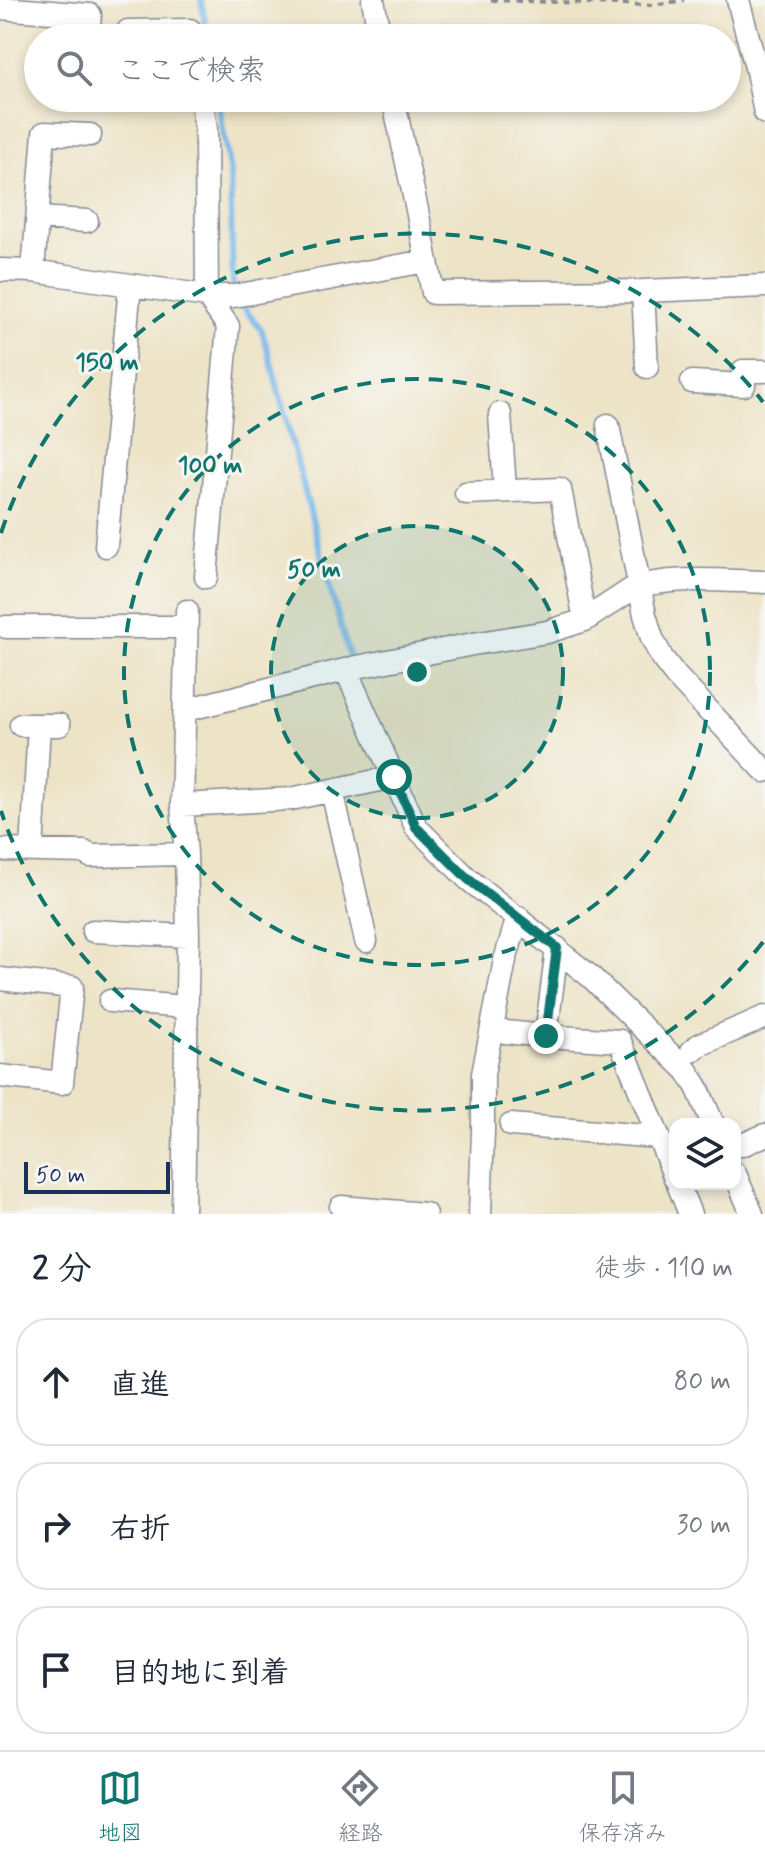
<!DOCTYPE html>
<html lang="ja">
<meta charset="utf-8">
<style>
body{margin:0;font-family:Mynerve,"Klee One",sans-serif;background:#f2f2f3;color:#1f2937}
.controls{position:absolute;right:24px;bottom:24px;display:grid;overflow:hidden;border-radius:16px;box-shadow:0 4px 12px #0003}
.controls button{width:72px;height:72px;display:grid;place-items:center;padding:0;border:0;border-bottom:2px solid #e0e1e3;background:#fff;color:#1f2937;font:40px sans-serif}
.scale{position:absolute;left:24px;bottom:20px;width:146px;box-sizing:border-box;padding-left:8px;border:4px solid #1b2f5e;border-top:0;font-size:22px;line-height:28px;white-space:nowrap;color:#1b2f5e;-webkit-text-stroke:6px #f6f6f2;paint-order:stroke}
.stop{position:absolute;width:24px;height:24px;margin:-18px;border:6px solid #0f766e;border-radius:50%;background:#fff}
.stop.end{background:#0f766e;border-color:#fff;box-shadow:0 2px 8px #0008}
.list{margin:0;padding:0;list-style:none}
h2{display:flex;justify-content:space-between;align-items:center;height:104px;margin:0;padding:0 32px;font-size:34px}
h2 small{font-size:26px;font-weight:400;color:#747a83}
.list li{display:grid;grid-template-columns:52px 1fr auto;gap:24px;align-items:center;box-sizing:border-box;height:128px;margin:0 16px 16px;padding:0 16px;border:2px solid #e0e1e3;border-radius:32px}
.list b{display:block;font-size:30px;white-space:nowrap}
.list em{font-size:26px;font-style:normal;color:#747a83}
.icon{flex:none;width:44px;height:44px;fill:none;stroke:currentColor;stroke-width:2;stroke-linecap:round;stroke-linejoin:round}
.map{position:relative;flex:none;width:765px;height:1214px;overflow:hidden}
.search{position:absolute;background:#fff;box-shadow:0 4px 12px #0003;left:24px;right:24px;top:24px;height:88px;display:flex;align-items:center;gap:20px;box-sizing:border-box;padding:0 28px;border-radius:44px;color:#747a83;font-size:30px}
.sheet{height:536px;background:#fff}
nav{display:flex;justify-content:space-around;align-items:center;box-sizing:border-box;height:112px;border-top:2px solid #e0e1e3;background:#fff;font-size:22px;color:#747a83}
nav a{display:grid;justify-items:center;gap:4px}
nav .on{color:#0f766e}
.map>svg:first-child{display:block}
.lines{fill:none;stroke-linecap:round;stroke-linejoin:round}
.stream{stroke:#76b8eb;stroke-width:6}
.minor-casing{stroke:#848992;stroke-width:25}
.path{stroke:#848992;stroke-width:4;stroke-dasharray:6 6;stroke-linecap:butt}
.minor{stroke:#fff;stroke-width:22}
.route{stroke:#0f766e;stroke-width:10}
.ring{fill:none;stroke:#0f766e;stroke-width:4;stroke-dasharray:14 10}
.centre{fill:#0f766e;stroke:#f6f6f2;stroke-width:4}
.ring-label{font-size:24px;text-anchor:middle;font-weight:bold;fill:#0f766e;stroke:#f6f6f2;stroke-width:6;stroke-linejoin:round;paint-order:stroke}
</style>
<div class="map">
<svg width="765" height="1214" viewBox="0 0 765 1214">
<rect width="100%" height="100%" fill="#f6f6f2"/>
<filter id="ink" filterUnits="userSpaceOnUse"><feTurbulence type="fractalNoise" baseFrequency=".0125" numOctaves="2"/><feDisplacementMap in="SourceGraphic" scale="16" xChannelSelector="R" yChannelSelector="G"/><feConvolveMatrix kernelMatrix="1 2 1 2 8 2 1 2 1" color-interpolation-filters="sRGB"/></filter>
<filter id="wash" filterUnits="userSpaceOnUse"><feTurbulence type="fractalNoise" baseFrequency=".006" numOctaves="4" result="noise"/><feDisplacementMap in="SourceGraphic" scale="32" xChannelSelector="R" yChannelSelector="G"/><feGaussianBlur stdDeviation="1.8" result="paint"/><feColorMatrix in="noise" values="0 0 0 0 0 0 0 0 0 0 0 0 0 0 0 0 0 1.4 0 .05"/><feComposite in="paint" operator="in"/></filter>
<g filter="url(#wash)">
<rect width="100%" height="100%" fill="#ede3c6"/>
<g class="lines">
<path class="stream" d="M201,0L208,38
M218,98L230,174L233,284
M238,301L261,329L269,354L330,588L351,662
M698,1070L706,1080L725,1124
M735,1148L746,1174"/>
</g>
</g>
<g filter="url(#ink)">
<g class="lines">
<g class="minor-casing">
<path id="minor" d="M373,0L380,38
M738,0L757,71L765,75
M0,8L90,15L88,38
M128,31L190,30L191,38
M757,71L765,113
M201,98L206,129L207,296L228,326L206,577
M393,98L417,210L433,293L643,291L765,286
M38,218L87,221
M0,270L33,271L207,296H234L426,261
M33,271L44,133L90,135
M643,291L647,367
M692,382L744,385L743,371H765
M500,414L505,491
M608,425L645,615L652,638L662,658L676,676L765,771
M466,493L560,489L585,620
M106,546L130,286
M6,627H187
M346,670L416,827L468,879L591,977L687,1071L697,1087L713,1124
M185,710L357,667L473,644L547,632L585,620L632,589C668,575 726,581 765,582
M21,725H59
M332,790L366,941
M182,805L291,799L394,777
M0,850L84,852L90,856L186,854
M32,851L39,725
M93,931L188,936
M557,948L546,1036L620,1041L675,1178
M0,979L72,987L62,1083L0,1076
M110,1001L186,1007
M505,1032L546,1036
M692,1051L699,1045L765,1017
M511,1125L658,1137
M742,1145L765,1135
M735,1174L752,1214
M678,1184L690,1214
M341,1207L425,1214
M183,1214L188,936L186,854L182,805L187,611
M480,1214L483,1131V1074L505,960L518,917"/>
</g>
<path class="path" d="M491,0L653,5L684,0"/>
<use href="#minor" class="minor"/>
</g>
</g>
<g class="lines" filter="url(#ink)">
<path class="route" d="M394,777L416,827L468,879L557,948L546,1036"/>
</g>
<circle cx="417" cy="672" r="146" fill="#0f766e" fill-opacity=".12"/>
<g class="ring">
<circle cx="417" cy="672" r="146"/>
<circle cx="417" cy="672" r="293"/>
<path d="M763 942A439 439 0 0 1 1 811M1 533A439 439 0 0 1 763 402"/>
</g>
<circle cx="417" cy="672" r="12" class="centre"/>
<g class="ring-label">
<text x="107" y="370">150 m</text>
<text x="210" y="473">100 m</text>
<text x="314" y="577">50 m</text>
</g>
</svg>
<div class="controls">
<button><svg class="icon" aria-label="layers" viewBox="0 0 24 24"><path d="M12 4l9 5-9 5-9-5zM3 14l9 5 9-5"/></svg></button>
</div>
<div class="scale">50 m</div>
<div class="stop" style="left:394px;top:777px"></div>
<div class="stop end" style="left:546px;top:1036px"></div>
<div class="search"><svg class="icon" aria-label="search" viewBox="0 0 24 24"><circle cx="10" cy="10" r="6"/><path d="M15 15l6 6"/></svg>ここで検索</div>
</div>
<section class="sheet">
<h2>2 分<small>徒歩 · 110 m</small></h2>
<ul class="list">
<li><svg class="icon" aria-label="ahead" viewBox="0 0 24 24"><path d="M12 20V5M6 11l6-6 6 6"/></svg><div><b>直進</b></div><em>80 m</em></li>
<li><svg class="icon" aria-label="right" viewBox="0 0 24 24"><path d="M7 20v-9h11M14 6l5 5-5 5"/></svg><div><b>右折</b></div><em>30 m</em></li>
<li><svg class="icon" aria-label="arrive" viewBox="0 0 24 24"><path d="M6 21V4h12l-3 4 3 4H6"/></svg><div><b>目的地に到着</b></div></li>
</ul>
</section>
<nav>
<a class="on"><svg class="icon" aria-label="map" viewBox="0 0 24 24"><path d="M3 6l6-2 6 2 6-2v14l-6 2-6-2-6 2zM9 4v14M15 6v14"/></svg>地図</a>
<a><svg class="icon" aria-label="directions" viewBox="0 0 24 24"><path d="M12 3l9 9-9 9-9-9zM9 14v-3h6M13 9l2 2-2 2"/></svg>経路</a>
<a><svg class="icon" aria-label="saved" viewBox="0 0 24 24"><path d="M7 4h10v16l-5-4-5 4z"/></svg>保存済み</a>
</nav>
